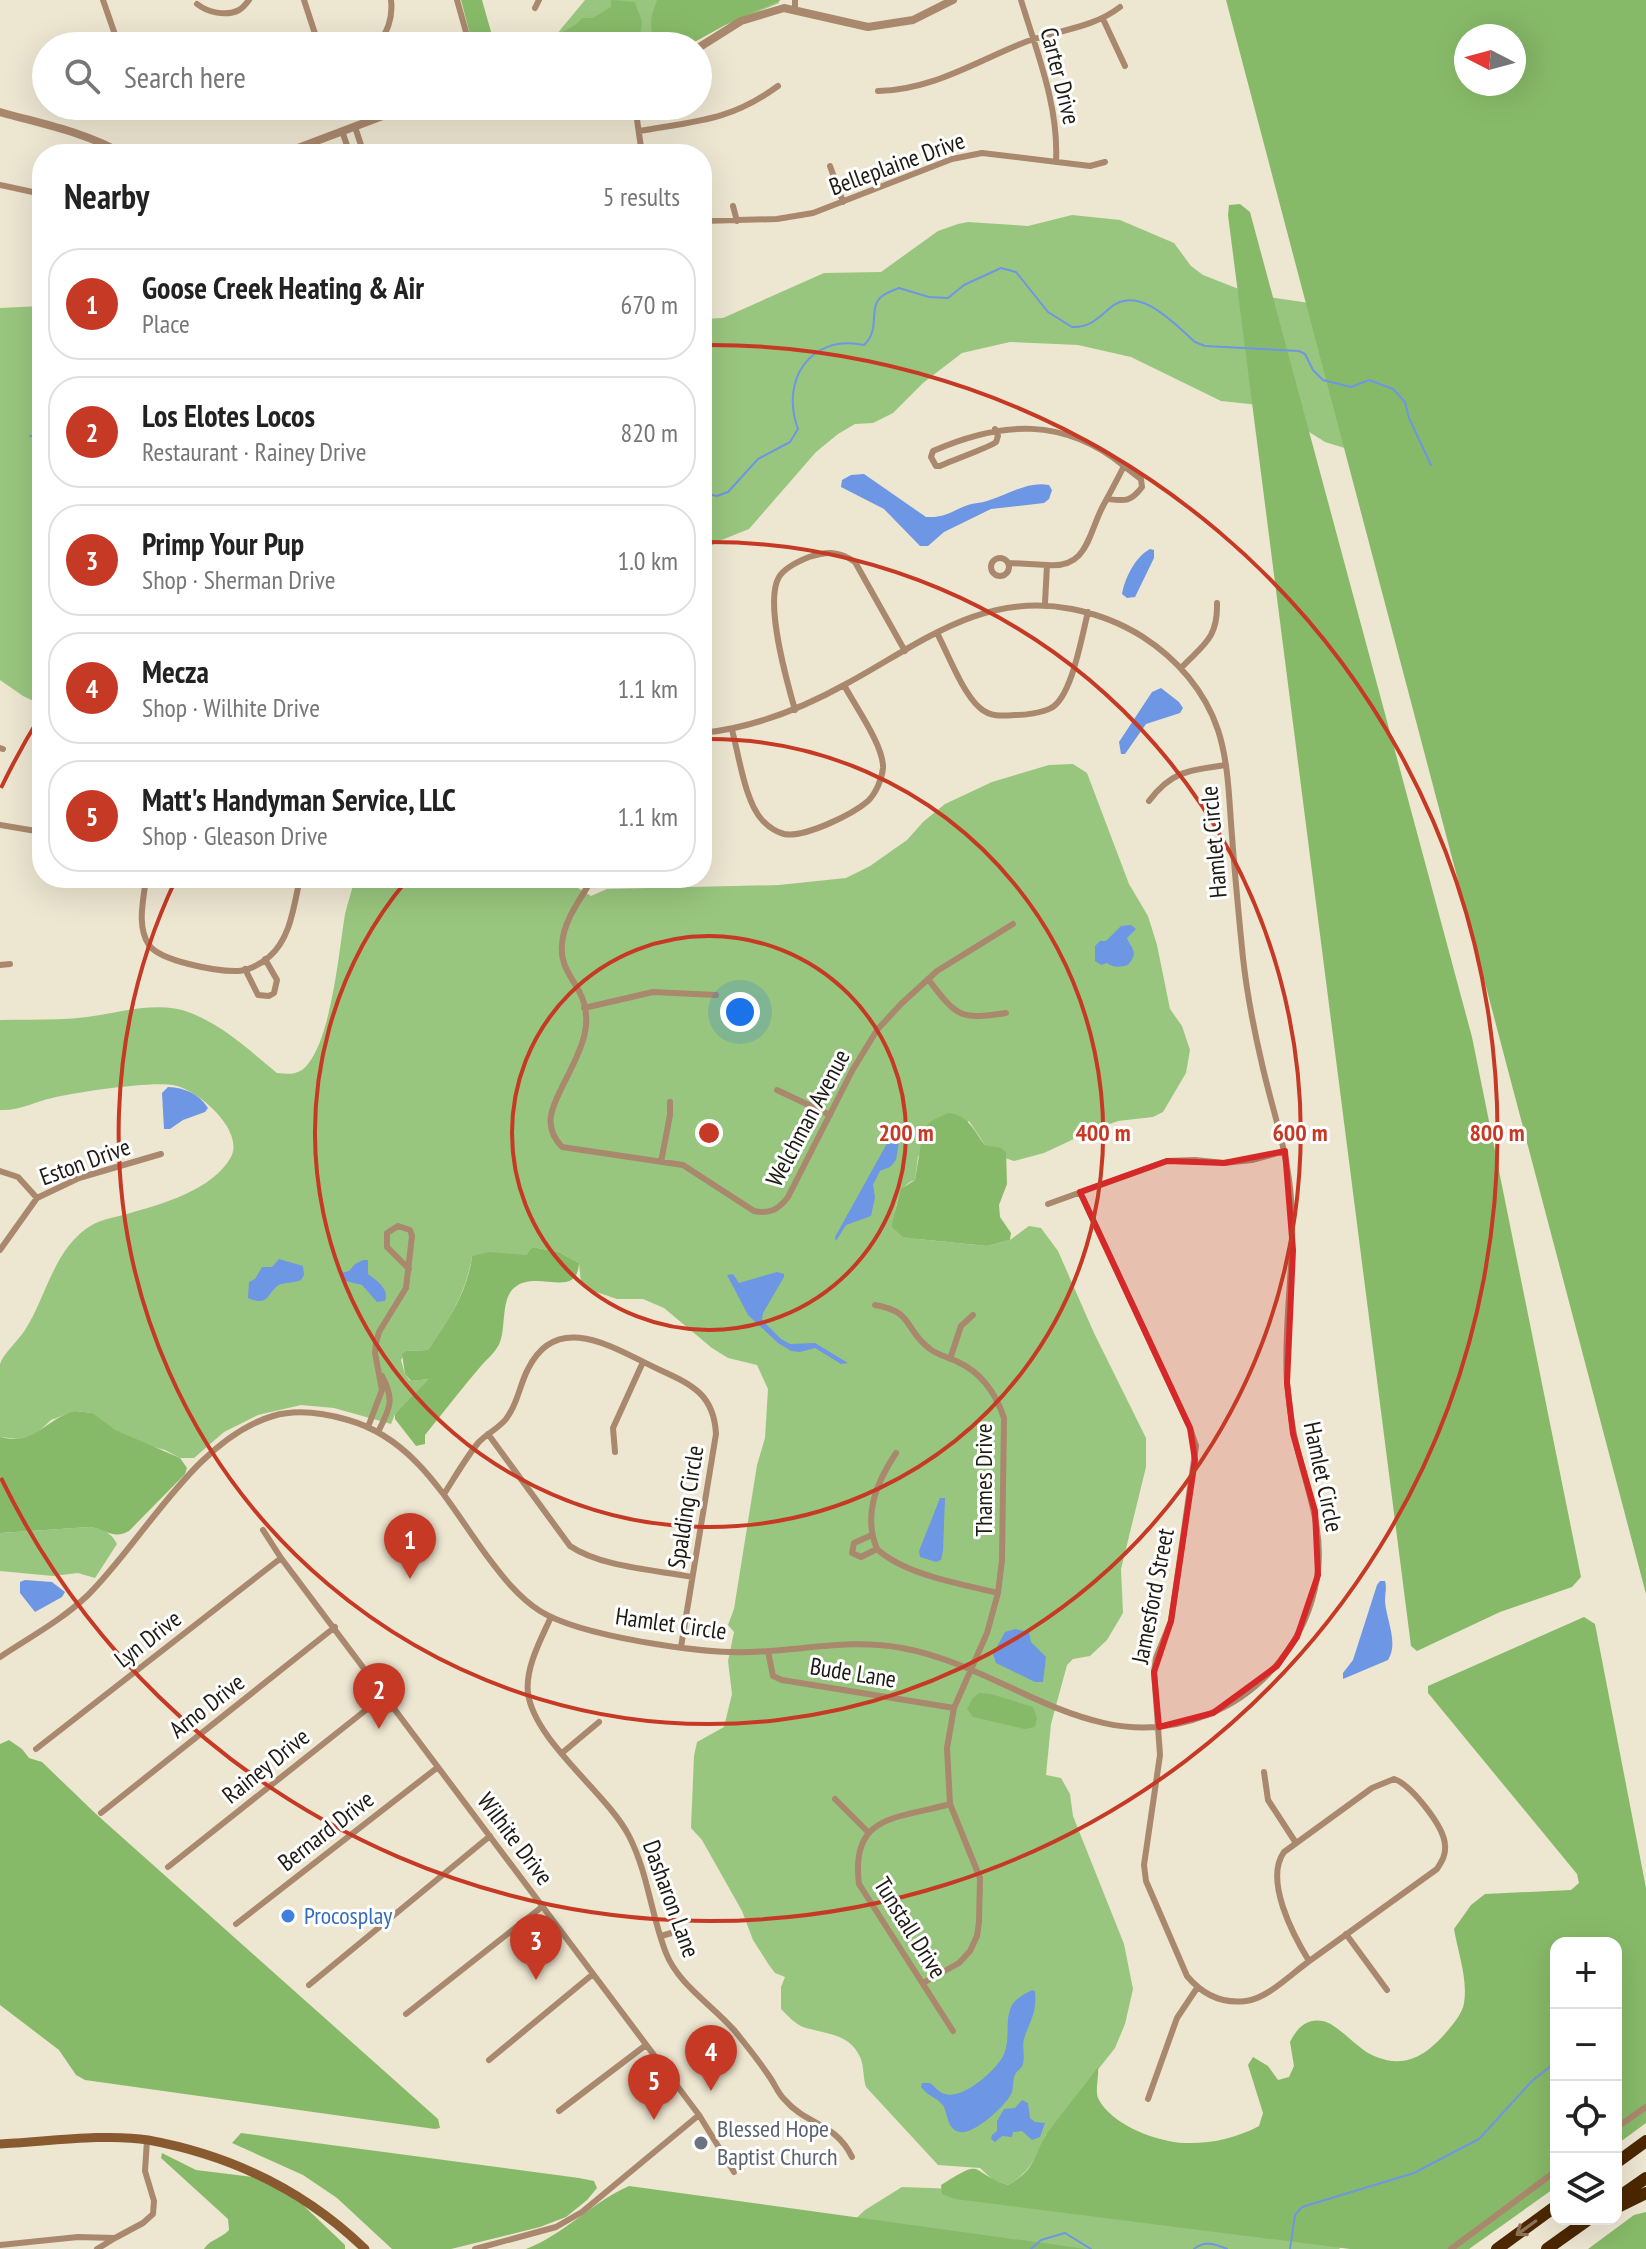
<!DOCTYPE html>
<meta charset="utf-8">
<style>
body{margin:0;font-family:"PT Sans Narrow",sans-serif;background:#f2f2f2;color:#222}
.controls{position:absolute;right:24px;bottom:24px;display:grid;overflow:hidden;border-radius:16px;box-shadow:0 8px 32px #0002}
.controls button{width:72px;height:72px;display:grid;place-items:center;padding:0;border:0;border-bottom:2px solid #e0e0e0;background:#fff;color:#222;font:40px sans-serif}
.compass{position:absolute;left:1454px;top:24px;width:72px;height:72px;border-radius:50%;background:#fff;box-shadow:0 8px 32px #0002;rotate:276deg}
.you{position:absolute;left:740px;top:1012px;width:28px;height:28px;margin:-20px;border:6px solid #fff;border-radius:50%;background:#1a73e8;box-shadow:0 0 0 12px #1a73e833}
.badge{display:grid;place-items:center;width:52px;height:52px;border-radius:50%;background:#c63a25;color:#fff;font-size:26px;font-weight:700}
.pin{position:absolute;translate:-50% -66px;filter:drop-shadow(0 2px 4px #0008)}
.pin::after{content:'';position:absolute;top:42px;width:28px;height:24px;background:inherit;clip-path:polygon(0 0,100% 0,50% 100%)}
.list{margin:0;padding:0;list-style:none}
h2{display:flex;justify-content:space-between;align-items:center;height:104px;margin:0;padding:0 32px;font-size:34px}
h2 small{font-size:26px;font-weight:400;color:#767676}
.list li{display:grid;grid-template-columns:52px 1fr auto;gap:24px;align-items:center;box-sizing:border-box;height:112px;margin:0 16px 16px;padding:0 16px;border:2px solid #e0e0e0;border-radius:32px}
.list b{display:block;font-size:30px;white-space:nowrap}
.list p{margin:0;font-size:26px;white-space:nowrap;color:#767676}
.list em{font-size:26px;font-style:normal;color:#767676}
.icon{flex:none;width:44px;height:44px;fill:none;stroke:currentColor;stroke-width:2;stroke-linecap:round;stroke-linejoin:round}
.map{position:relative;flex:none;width:1646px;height:2249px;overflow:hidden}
.search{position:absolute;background:#fff;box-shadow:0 8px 32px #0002;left:32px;top:32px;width:680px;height:88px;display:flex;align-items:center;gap:20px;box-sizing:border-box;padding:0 28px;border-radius:44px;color:#767676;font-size:30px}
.panel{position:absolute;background:#fff;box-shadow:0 8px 32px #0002;left:32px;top:144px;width:680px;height:744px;border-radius:32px}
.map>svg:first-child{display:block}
.green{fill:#99c67e}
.forest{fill:#87ba68;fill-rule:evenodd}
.water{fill:#6d96e4}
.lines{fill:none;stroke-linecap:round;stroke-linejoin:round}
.stream{stroke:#6d96e4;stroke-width:2}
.minor{stroke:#a9886d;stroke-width:6}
.tertiary{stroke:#a9886d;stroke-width:8}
.secondary{stroke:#895a30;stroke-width:9}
.motorway{stroke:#4c2700;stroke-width:12}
.oneway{stroke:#8b7359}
.marked{fill:#d62828;fill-opacity:0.2;stroke:#d62828;stroke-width:6;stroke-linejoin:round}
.ring{fill:none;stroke:#c63a25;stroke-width:4}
.shop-dot{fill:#3f7fe0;stroke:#fff;stroke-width:3}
.worship-dot{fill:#6b7280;stroke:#fff;stroke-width:3}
.labels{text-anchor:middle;stroke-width:6;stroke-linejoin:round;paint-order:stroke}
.street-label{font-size:24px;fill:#1e1b14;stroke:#fff}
.shop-label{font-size:24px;fill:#366cbe;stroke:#fff;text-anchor:start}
.worship-label{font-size:24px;fill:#5b616d;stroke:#fff;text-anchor:start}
.centre{fill:#c63a25;stroke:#fff;stroke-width:4}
.ring-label{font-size:24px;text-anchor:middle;font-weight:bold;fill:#c63a25;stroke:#fff;stroke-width:6;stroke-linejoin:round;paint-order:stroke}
</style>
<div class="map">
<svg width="1646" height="2249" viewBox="0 0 1646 2249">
<rect width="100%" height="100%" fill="#ede6d1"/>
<path class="green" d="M585,0H779V3L725,25L687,46H554L556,35Z
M1072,215L1120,220L1174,243L1191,266L1203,275L1254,295L1419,319L1377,458L1325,442L1268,406L1221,401L1131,357L1078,345L1010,342L962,353L923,383L893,413L873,423L855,424L838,434L816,452L749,529L719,541L702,552V319L723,318L824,273L881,272L938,231L958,224L968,222L1028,226Z
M42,306V705L23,696L0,680V308Z
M1073,764L1087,773L1129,884L1148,916L1157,945L1170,1009L1182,1026L1190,1050L1186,1073L1163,1112L1153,1117L1118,1121L1093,1130L1044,1153L1014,1161L1005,1158L1006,1152L985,1145L969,1121L922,1149L918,1157L915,1180C896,1186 897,1210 891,1226L918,1239L987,1246L1010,1240L1029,1226L1041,1228L1058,1251L1094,1333L1146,1438V1467L1121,1569L1123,1613L1107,1640L1090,1656L1073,1659L1067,1665L1051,1724L1046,1775L1061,1778L1070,1794L1073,1816L1124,1944L1133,1989L1125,2024L1115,2048L1059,2119L1347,2241L1339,2249H808L846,2228L865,2210L902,2187L1012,2191L1041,2166L1046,2134C1037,2157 1030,2172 1008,2185L993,2180L980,2168L938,2165L866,2087C863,2078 864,2065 860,2057C850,2034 827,2034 806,2028C796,2025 789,2017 781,2009V1987L785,1977L775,1973L769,1965L753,1940L742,1911L702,1840L691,1828L694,1756L697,1742L724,1727L732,1694L728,1661L734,1632L728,1625L734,1609L757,1465L765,1438L768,1389L757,1365L728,1358L712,1348L664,1308L643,1299H617L593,1291L581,1283L579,1263L559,1252L532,1247L526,1255L472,1256C467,1292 448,1321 428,1350L406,1351L401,1360L405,1374L410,1381L429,1379V1382L395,1414L391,1424L334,1408L301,1405L258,1415L224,1432L194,1458H180L165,1450L139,1443L114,1430L93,1413L75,1411L51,1420L34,1436L19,1439L0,1437C0,1422 0,1375 0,1364C3,1354 18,1341 25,1330C47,1296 54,1247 92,1225C102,1219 116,1217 127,1214C161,1204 212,1191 231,1157C245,1130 197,1089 173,1085C151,1081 75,1092 52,1098C34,1102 19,1111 0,1110V1020C29,1019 59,1021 87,1017C120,1013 158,1000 191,1013C224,1026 250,1051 277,1073C286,1074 294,1075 302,1070C331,1048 339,950 345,914C348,902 352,890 355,878H570L568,882L591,896L607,889L779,885L846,878L870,866L907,840L923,822L945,804L992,782L1049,765Z
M90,1527C103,1529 111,1532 117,1544L95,1578L78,1573L53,1576L0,1571V1533Z"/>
<path class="forest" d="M461,0H482L495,46H473Z
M611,0L635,2L642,22L639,46H547C554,31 573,31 582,18H593L611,7Z
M657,0H781L725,25L687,46H657C648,25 650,20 657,0Z
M1226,0H1646V1594ZM1466,36H1514V84H1466Z
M1240,204L1250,212L1472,1037L1581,1577L1572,1587L1500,1612L1417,1651L1411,1646L1228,215L1229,205Z
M948,1113C969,1115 973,1130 985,1145L1001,1148L1006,1152L1007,1184L999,1205L1000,1217L1011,1233L1010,1240L987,1246L918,1239L903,1237L891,1226L901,1189L915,1180L923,1131L931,1121Z
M532,1247L559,1252L579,1263C577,1301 536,1268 514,1288C501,1299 506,1327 500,1342C497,1351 487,1359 481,1366C464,1386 449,1405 433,1425L425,1435V1444L416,1446L395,1419V1414L429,1379L411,1381L405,1374L402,1354L406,1351L428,1350C448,1320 468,1292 472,1256L489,1252L526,1255Z
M75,1411L93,1413L115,1430L180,1458L187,1468L185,1474L129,1531C113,1540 106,1529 90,1527L0,1533V1437C38,1446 42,1420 75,1411Z
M1584,1617L1595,1624L1646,1888V2123L1616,2145V1943H1556V2187L1469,2249H1350L955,2199L942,2194L941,2185C987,2156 967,2172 1008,2185C1038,2168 1032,2156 1048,2132C1064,2110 1082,2089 1098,2067C1099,2077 1095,2090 1098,2098C1111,2125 1157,2142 1185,2143C1210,2144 1237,2138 1259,2126L1263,2113L1248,2065L1253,2057L1268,2066L1278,2080L1289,2077L1294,2066L1290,2042C1297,2028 1306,2018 1323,2021C1338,2024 1357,2049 1374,2056C1407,2070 1428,2054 1449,2029C1454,2023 1463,2012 1464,2003C1468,1979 1458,1953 1454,1929L1471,1905L1485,1894L1571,1890L1579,1883L1577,1874L1428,1693V1686Z
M979,1693L991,1694L1033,1707L1037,1718L1035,1727L1025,1729L973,1717L967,1709L972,1699Z
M9,1740L22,1749L29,1758L42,1762L96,1814L438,2119L440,2128L435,2129L85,2080L76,2075L59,2050L0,2005V1744Z
M241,2133L579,2178L594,2181L597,2188L587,2200L566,2217L540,2227L451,2249H392L337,2198L303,2175L232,2143Z
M162,2153L196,2170L253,2177L277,2189L303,2205L345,2245V2249H204C210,2239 221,2239 229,2230L228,2219L161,2158Z
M629,2186L1086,2249H526C565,2234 592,2202 629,2186Z
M1646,2212V2249H1588L1634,2215Z"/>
<path class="water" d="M864,474L926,517C946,518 951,511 968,505C974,503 981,503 987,501C1008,495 1027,481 1049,485L1052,490L1049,499L1044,503L991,509L944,532L928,546H920L884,509L841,487L842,480L851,475Z
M1150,549L1154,550V558L1137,593L1135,597L1127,598L1122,594C1125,578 1135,557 1150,549Z
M1161,688L1179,702L1183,708L1180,713L1146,724L1125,754H1121L1119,742L1152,692Z
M1131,925L1136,929L1127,938C1132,950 1139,952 1128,965C1120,967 1113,968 1107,963L1101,965L1095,961V946L1100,941H1106L1121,926Z
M168,1087C185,1088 198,1093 208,1108L205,1112L183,1120L170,1129H164L162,1093Z
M902,1124L896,1160L890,1167L880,1171L873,1185L875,1197L871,1216L846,1225L836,1241L835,1237L890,1138Z
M279,1259L303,1266L304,1275L301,1280C295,1283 288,1282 281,1284C267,1290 271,1308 248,1298L249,1282L255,1279L262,1267H272Z
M363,1260H368V1274C376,1280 390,1289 385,1301L377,1302L362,1285L342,1280L341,1273L349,1271L355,1264Z
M777,1272L784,1274V1277L763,1313L762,1320L781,1339L790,1344L815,1343L848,1363L841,1364L815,1348L800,1352L791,1351L778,1343L748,1315L727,1275L733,1274L739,1283Z
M940,1498H945L943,1551L941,1560L936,1562L920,1557L919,1551Z
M25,1580L52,1582L65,1592L62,1597L35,1612L20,1593V1582Z
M1380,1581H1385C1387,1588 1385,1593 1385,1601C1386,1619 1399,1643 1388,1660L1343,1679V1673L1353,1660L1377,1585Z
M1015,1629L1029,1632L1031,1642L1046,1657L1043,1682H1035L996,1663L993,1654L1005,1632Z
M1032,1990L1035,1991C1037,2014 1030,2020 1024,2039C1022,2047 1025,2056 1023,2064C1022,2068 1018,2070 1016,2073C1012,2079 1014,2086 1012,2092C1008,2104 974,2135 960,2132C948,2130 948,2117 944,2107C939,2098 927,2096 921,2087L922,2083H930C935,2087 940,2093 945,2094C963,2100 998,2069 1004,2054C1011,2038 1004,2020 1012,2005C1016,1998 1025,1994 1032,1990Z
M1022,2100L1028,2103L1030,2118L1035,2122L1045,2123L1040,2137L1032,2140L1022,2131L1013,2132L1012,2137L1002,2136L995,2142L991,2139L992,2135L997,2131V2121L1004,2109L1015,2108Z"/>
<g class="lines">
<path class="stream" d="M30,436L42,435
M702,493L717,496L728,492L758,459L790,442L798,429C780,380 810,334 864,345C881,329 868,308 881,297C885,293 894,290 899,288L929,297L948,298L964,285L1001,268L1016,272L1048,312L1072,327C1089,328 1097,319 1110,308C1138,283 1175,324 1195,342L1205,346L1299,351L1305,354L1313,370L1323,380L1351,387L1369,380L1393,389L1405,402L1409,418L1431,465
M1031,2249L1041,2240L1065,2233L1091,2249
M1194,2249C1204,2240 1215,2244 1227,2249
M1290,2249L1295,2215L1302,2207L1414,2173L1479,2139L1532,2081L1556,2062"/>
<path class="minor" d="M103,0L119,46
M304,0L319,46
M457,0L470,46
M1021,0C1037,53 1059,106 1056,162
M197,4C207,12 226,17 239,10C243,8 246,4 249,0
M535,8L539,0
M795,9V0
M1103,19L1125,66
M374,46C388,35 393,17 391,0
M878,91C934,90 978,60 1028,41C1059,30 1093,28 1120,7
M168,106C190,115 205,112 227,106
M635,106L642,154
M355,127L364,154
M342,131L350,154
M639,131C696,121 730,121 778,86
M554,154V152
M830,166L843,202
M0,185L42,194
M733,206L737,221
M702,221L777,219L813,213L952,159L982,153L1090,166L1105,162
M995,429L998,436C997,438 997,440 996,442C993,446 950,461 940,466H936L931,457L933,451C1001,421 1064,417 1124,466C1117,480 1110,493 1103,506C1088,534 1088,569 1047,565L1045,603
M1108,499C1125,501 1131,502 1142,487L1141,479L1124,466
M991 567a9 9 0 1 1 18 0a9 9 0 1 1-18 0Z
M1009,563L1047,565
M937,633C948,654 963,694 980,708C990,717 1002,716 1015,715C1025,715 1042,713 1051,708C1072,697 1082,635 1088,612
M1181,668C1204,644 1218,638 1217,603
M795,710C787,682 764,602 779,577C785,567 799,561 809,557C828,551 839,551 855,562L905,651
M732,730C739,755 745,803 763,821C769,827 777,832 784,834C805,838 853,814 868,801C876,793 882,779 883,768C884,746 855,706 844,685
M0,748L3,749
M1149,801C1172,770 1191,770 1226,765
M0,825L42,832
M146,878C144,898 136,926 149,945C160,961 215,971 235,971C246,972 261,964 269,957C291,938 294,905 300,878
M593,878C581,898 563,921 562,945C560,964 570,975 579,991C597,1024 578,1055 563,1085C552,1107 542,1126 562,1147L683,1165L754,1211C770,1214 778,1210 788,1197L852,1071L877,1030L901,1004L937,971L1013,924
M0,965L10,964
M245,969L258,995L269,996L274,993L277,980L265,959
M928,979C957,1017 959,1020 1006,1013
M584,1008L653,992L716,995
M777,1090L830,1115
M661,1162L670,1115V1102
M0,1171L18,1177L37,1198
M1080,1192L1190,1428L1196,1446L1171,1621L1156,1658L1154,1672L1160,1755L1144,1865L1146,1881L1187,1976C1202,1994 1222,2004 1246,2001C1268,1998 1290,1975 1308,1962C1351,1931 1394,1900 1437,1869C1442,1861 1446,1855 1445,1845C1444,1826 1411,1785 1394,1779L1372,1788L1284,1852C1264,1880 1293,1935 1309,1961
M1048,1204L1167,1161L1195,1160L1224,1163L1252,1160L1285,1151
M0,1250L37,1198L79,1178L161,1154
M875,1305C915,1312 903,1329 930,1349C939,1356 949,1357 958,1362C982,1373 996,1394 1004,1418L1002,1560L998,1593L987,1633L954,1708L947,1748L950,1804L980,1878L979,1922L977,1936L970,1951L959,1963L923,1983
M950,1359L961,1326L973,1315
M368,1427L382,1390L375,1353L376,1343L379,1332L406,1288L412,1236L410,1230L398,1226L387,1233V1247L409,1269
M378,1432C390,1408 395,1400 382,1376
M488,1434L570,1546C601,1567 655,1570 692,1577
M615,1452L613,1428L643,1362
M896,1453C876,1483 863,1515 877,1549C905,1575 962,1584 998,1593
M444,1494C455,1477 465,1459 478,1443C486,1434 498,1429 506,1419C518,1404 519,1386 528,1369C558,1308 618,1351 660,1370C693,1385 714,1395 716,1434L681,1647
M263,1530L281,1558L699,2115L734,2172
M872,1535L854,1543L852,1553L861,1557L877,1549
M551,1617C541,1639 525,1668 528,1693C534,1741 607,1793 629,1836C648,1873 651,1915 666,1953C678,1984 712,2005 734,2030C747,2046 760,2062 771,2079C775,2085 778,2093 784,2099C807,2126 835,2122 852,2157
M768,1651L773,1676L782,1680L954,1708
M0,1657C30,1637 62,1620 88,1595C143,1541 195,1439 273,1416C297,1409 324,1413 348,1420C416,1439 448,1503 487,1556C502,1576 518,1597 540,1611C580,1636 700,1654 749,1652C800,1651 850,1638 902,1648C1008,1667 1093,1761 1207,1715C1265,1692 1307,1639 1317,1578C1325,1530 1306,1488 1296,1443C1291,1424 1289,1403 1287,1382C1283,1321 1296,1260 1291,1199C1288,1152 1272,1109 1262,1064C1254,1030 1247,994 1243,958C1239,918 1235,877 1232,836C1229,801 1229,764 1218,730C1205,691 1177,659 1143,637C1121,623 1097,614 1072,609C982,591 920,644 846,684C801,709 753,728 702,733
M36,1749L281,1558
M562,1753L599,1722
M1264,1772L1268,1800L1296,1843
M835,1799L867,1831
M950,1804C897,1819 850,1814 859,1884L953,2031
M101,1813L335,1627
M168,1867L386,1694
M236,1924L438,1767
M1346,1934L1387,1990
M661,1936L675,1932
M309,1985L490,1836
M406,2014L543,1906
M489,2060L593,1974
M1148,2099L1177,2018L1197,1988
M559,2111L646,2045
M1616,2128L1646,2107
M115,2238L143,2223L153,2214L154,2201L145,2171L147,2140
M0,2245L78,2237L115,2238L97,2249
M475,2249L556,2227L582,2212L699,2115
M1451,2249L1556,2171"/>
<path class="tertiary" d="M698,48L741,21L784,8L868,27L913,20L953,0
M0,112C42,124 85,132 123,154
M282,154L380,117L421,106"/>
<path class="secondary" d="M0,2144C43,2142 107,2133 148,2140C230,2155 305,2191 365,2249"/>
<path class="motorway" d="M1616,2163L1646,2141
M1616,2199L1646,2178
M1616,2208L1646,2193
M1497,2249L1556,2206
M1547,2249L1589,2219"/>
</g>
<defs><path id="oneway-shaft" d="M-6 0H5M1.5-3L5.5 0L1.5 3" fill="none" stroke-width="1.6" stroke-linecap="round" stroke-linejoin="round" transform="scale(2)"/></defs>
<use class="oneway" href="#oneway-shaft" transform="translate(1526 2228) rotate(144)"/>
<path class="marked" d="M1285,1151L1293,1250L1287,1383L1293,1434L1315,1511L1318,1575L1297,1637L1277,1666L1213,1713L1159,1727L1154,1672L1171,1621L1195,1460L1190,1428L1080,1192L1167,1161L1224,1163Z"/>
<g class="ring">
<circle cx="709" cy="1133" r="197"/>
<path d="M702 739A394 394 0 1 1 407 880"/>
<path d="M704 542A591 591 0 1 1 176 879"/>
<path d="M1 788A788 788 0 0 1 41 715M702 345A788 788 0 1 1 1 1478"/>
</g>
<circle class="shop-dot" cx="288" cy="1916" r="8"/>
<circle class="worship-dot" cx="701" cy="2143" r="8"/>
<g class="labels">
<g class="street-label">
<text transform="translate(1060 76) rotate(76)" y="8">Carter Drive</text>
<text transform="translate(897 164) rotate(-20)" y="8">Belleplaine Drive</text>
<text transform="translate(1214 842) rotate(-95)" y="8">Hamlet Circle</text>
<text transform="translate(808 1118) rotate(-62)" y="8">Welchman Avenue</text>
<text transform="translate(85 1162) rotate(-20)" y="8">Eston Drive</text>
<text transform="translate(1323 1477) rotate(78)" y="8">Hamlet Circle</text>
<text transform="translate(984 1480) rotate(-90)" y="8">Thames Drive</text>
<text transform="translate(686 1507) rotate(-81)" y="8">Spalding Circle</text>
<text transform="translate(1153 1596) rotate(-79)" y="8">Jamesford Street</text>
<text transform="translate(671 1624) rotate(8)" y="8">Hamlet Circle</text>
<text transform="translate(148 1639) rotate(-38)" y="8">Lyn Drive</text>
<text transform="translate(853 1673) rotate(9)" y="8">Bude Lane</text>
<text transform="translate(207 1706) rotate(-38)" y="8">Arno Drive</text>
<text transform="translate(266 1766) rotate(-39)" y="8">Rainey Drive</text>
<text transform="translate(326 1831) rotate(-38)" y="8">Bernard Drive</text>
<text transform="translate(515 1839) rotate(53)" y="8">Wilhite Drive</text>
<text transform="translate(671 1899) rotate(70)" y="8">Dasharon Lane</text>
<text transform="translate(910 1928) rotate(58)" y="8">Tunstall Drive</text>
</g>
<g class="shop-label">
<text x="304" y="1924">Procosplay</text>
</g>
<g class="worship-label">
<text x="717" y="2137">Blessed Hope<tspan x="717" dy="28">Baptist Church</tspan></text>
</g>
</g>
<circle cx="709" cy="1133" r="12" class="centre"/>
<g class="ring-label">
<text x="906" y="1141">200 m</text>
<text x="1103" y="1141">400 m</text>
<text x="1300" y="1141">600 m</text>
<text x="1497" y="1141">800 m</text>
</g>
</svg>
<div class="controls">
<button>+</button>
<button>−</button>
<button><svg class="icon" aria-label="locate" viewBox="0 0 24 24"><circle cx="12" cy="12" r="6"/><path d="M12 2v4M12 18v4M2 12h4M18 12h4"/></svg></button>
<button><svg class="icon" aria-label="layers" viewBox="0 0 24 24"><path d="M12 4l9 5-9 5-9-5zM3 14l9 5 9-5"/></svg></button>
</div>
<svg class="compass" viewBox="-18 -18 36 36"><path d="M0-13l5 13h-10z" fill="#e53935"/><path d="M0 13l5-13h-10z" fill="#767676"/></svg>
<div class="you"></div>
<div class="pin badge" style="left:410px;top:1579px">1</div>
<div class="pin badge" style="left:379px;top:1729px">2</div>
<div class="pin badge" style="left:536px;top:1980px">3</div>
<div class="pin badge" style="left:711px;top:2091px">4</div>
<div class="pin badge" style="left:654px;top:2120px">5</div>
<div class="search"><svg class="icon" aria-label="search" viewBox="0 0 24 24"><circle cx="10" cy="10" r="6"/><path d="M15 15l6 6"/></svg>Search here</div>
<section class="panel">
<h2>Nearby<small>5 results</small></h2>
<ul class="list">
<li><span class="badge">1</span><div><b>Goose Creek Heating &amp; Air</b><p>Place</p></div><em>670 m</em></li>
<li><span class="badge">2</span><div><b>Los Elotes Locos</b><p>Restaurant · Rainey Drive</p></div><em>820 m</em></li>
<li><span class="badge">3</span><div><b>Primp Your Pup</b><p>Shop · Sherman Drive</p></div><em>1.0 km</em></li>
<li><span class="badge">4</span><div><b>Mecza</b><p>Shop · Wilhite Drive</p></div><em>1.1 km</em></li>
<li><span class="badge">5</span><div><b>Matt's Handyman Service, LLC</b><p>Shop · Gleason Drive</p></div><em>1.1 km</em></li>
</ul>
</section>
</div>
